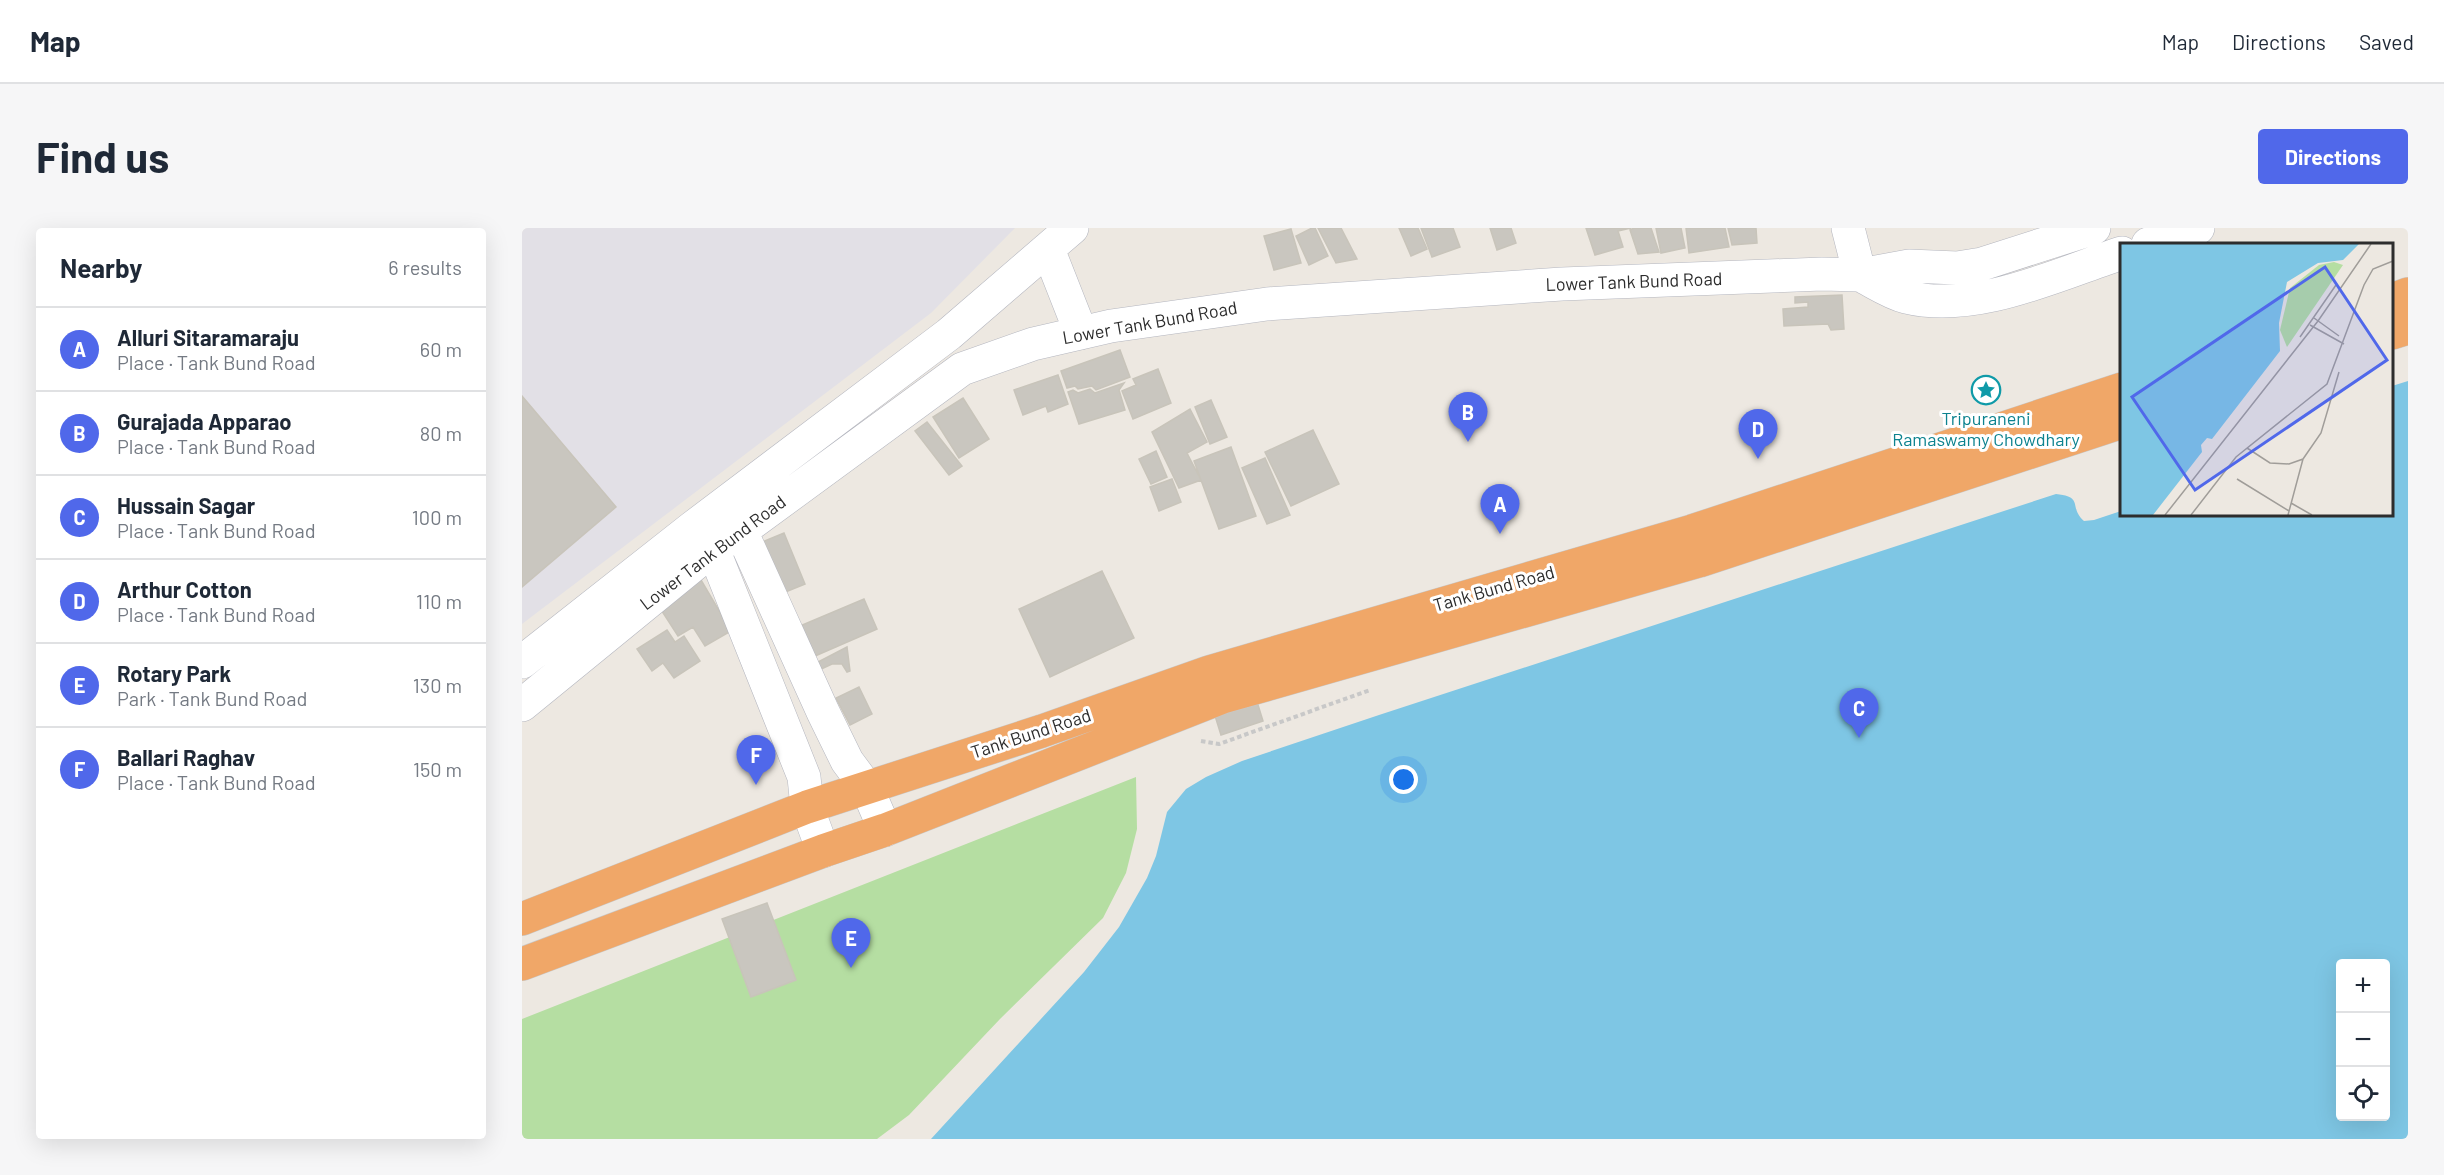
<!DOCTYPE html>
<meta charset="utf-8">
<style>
body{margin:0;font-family:Barlow,sans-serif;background:#f6f6f7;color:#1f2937}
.controls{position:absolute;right:18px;bottom:18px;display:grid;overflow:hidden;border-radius:6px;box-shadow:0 6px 24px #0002}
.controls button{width:54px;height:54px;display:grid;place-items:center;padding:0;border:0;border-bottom:2px solid #e0e1e3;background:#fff;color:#1f2937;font:30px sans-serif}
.you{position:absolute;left:882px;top:552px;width:21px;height:21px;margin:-15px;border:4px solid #fff;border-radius:50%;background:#1a73e8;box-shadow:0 0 0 9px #1a73e833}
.badge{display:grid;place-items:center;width:39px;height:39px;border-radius:50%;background:#5068ea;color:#fff;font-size:20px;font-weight:700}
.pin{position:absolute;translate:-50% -50px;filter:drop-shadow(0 2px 3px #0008)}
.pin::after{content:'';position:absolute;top:32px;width:21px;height:18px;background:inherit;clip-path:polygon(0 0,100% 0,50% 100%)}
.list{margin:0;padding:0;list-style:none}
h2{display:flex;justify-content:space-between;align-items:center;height:78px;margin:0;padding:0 24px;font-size:26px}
h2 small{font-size:20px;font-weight:400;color:#747a83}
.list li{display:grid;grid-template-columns:39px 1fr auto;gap:18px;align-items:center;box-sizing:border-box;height:84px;padding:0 24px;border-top:2px solid #e0e1e3}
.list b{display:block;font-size:22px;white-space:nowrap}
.list p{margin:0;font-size:20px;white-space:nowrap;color:#747a83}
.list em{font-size:20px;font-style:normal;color:#747a83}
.icon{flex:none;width:33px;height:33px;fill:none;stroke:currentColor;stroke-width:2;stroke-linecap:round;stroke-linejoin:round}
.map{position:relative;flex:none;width:1886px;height:911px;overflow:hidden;border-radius:6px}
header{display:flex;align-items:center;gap:36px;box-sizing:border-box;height:84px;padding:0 30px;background:#fff;border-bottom:2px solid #e0e1e3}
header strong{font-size:28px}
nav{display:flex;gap:33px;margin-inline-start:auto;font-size:21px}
.intro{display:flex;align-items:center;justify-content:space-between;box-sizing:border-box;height:144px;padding:0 36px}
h1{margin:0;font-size:42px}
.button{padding:15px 27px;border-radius:6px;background:#5068ea;color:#fff;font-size:21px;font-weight:700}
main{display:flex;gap:36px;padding:0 36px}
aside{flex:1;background:#fff;border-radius:6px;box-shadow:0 6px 24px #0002}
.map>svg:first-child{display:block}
.industrial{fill:#e2e0e6}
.green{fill:#b5dea2}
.water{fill:#7ec6e4;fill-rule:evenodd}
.building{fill:#c9c6bf;stroke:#c8c4ba;stroke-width:1.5}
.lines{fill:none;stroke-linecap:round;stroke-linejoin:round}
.secondary-casing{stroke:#b4b6bf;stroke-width:34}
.highway-casing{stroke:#c8c8c8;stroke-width:34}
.path{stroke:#c8c8c8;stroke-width:4;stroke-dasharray:4.5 3;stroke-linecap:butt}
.secondary{stroke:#fff;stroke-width:33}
.highway{stroke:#f0a768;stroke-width:33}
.labels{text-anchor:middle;stroke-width:6;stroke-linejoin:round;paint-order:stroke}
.street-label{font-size:18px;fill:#2d2d2d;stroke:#fff}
.culture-label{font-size:18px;fill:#0d838f;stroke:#fff}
.inset-road{fill:none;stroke:#a09d99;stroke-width:1.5}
.view{fill:#5068ea;fill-opacity:0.15;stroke:#5068ea;stroke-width:3}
.inset-edge{fill:none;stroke:#2d2d2d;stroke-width:3}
</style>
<header>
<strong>Map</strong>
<nav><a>Map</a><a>Directions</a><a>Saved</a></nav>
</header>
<div class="intro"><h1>Find us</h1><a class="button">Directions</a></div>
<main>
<aside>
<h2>Nearby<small>6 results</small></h2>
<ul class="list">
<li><span class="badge">A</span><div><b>Alluri Sitaramaraju</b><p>Place · Tank Bund Road</p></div><em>60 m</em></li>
<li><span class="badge">B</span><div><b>Gurajada Apparao</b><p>Place · Tank Bund Road</p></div><em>80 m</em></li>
<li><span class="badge">C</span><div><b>Hussain Sagar</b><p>Place · Tank Bund Road</p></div><em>100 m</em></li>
<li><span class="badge">D</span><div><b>Arthur Cotton</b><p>Place · Tank Bund Road</p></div><em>110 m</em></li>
<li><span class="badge">E</span><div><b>Rotary Park</b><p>Park · Tank Bund Road</p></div><em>130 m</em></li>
<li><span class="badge">F</span><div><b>Ballari Raghav</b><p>Place · Tank Bund Road</p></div><em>150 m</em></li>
</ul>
</aside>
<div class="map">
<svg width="1886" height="911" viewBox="0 0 1886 911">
<rect width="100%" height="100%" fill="#ede8e1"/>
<path class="industrial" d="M0,0H493L409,85L0,396Z"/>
<path class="green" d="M614,549L615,601L604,645L581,690L478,791L387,887L355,911H0V791Z"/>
<path class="water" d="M1886,153V911H409L562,744L597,699L625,650L634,628L645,584L664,561L684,549L720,533L857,487L1534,266C1563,269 1546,279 1562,293L1572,292L1599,283L1600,286H1870V158ZM1818,736H1864V888H1818Z"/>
<path class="building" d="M790,0H793L806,28L787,37L774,8Z
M796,0H819L835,31L814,35Z
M877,0H896L905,21L889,28Z
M899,0H931L938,19L910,29Z
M968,0H989L994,15L975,22Z
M1064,0H1109L1096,3L1101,19L1073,27Z
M1112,0H1129L1137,24L1116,26L1108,2Z
M1134,0H1159L1163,20L1139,25Z
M1164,0H1203L1207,19L1167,25Z
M1206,0H1234L1235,15L1210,17Z
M769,1L779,35L752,42L742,8Z
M1320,67L1322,101L1309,102L1306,96L1262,98L1261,81L1286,79V74L1273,75V69Z
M598,122L608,149L574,162L570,158L556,161L553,158L545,160L539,143Z
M636,141L649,175L611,191L600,163L614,157L611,151Z
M536,147L546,176L526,184L524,178L501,187L492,162Z
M602,155L597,162L603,182L557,196L546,164L551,162L556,165L568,161L573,165Z
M0,168L94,279L0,359Z
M441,170L467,211L437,230L411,189Z
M689,172L705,209L688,216L673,179Z
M668,181L685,214L665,225L679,252L657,260L630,204Z
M405,194L440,238L427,247L393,203Z
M791,202L817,256L769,278L743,224Z
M709,219L734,288L697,301L672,233Z
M634,223L645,249L629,256L617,231Z
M743,230L768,287L745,296L720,240Z
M650,251L659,274L637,283L628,259Z
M262,305L283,356L256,367L235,316Z
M580,343L612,410L528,449L497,381Z
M179,352L209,403L183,418L171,399L156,408L136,377Z
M342,371L355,401L284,432L271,401Z
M145,402L153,414L162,408L178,433L152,450L141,435L130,443L115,421Z
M325,419L328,443L325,444L320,436H310L295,443L292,436Z
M337,459L350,486L328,497L314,470Z
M732,464L741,493L699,507L690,478Z
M245,675L274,752L229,769L200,691Z"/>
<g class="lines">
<g class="secondary-casing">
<path id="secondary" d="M1326,0L1338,47
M1626,16L1676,0
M526,21L559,105
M1338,47C1352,54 1368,65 1384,69C1453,86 1534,47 1600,25
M219,303L301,484L325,533L345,560L363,602
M191,321L282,549L285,579L301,623
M0,434L170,300L427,106L550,0
M0,477L191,321L219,303L440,141L511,116L589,98L745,76L1040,56L1300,46L1338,47L1387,38L1435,40L1460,36L1572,0"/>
</g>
<g class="highway-casing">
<path id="highway" d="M1870,72L1886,66
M1870,105L1886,100
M0,691L285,579L520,503L687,444L1170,303L1600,161
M0,736L301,623L363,602L701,469L1177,333L1600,194"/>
</g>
<path class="path" d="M679,513L697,516L848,462"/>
<use href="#secondary" class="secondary"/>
<use href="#highway" class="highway"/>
</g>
<defs>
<g id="sight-ring" transform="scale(1.5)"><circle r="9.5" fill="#fff" stroke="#0f9aa8" stroke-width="1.5"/><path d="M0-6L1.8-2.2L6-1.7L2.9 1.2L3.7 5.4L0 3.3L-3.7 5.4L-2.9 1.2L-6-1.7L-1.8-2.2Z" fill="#0f9aa8"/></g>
</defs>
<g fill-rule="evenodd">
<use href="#sight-ring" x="1464" y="162"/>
</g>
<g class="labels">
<g class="street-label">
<text transform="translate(1112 54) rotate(-2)" y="6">Lower Tank Bund Road</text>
<text transform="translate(628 95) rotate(-10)" y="6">Lower Tank Bund Road</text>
<text transform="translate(191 325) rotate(-37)" y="6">Lower Tank Bund Road</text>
<text transform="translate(972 361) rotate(-16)" y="6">Tank Bund Road</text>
<text transform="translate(509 506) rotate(-18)" y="6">Tank Bund Road</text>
</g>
<g class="culture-label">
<text x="1464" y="197">Tripuraneni<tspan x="1464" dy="21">Ramaswamy Chowdhary</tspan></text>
</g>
</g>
<g transform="translate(1598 15)">
<rect width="273" height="273" fill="#ede8e1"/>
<path d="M214,19L223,22L167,104L160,87L170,45L199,22Z" fill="#b5dea2"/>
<path d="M0,1H239L223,17L198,20L167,39L159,80L160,108L92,196L87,195L81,202L82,209L33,272H0Z" fill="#7ec6e4"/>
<path class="inset-road" d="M194,75L219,93M190,82L224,101M180,94L216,42M127,205L150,220L169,221L183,216L201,190L219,129M117,236L169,268M171,260L192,272M45,272L198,78L251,1M71,272L116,214L207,141L244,42L253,26L273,18M168,272L183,216"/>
<path class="view" d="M205,24L267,117L75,247L12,154Z"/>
<rect width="273" height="273" class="inset-edge"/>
</g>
</svg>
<div class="controls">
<button>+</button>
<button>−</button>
<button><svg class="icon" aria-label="locate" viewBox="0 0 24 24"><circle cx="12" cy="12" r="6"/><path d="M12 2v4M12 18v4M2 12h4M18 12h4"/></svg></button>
</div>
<div class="you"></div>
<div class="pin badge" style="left:978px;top:306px">A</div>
<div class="pin badge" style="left:946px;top:214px">B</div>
<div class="pin badge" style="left:1337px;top:510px">C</div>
<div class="pin badge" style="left:1236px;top:231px">D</div>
<div class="pin badge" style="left:329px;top:740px">E</div>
<div class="pin badge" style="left:234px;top:557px">F</div>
</div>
</main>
